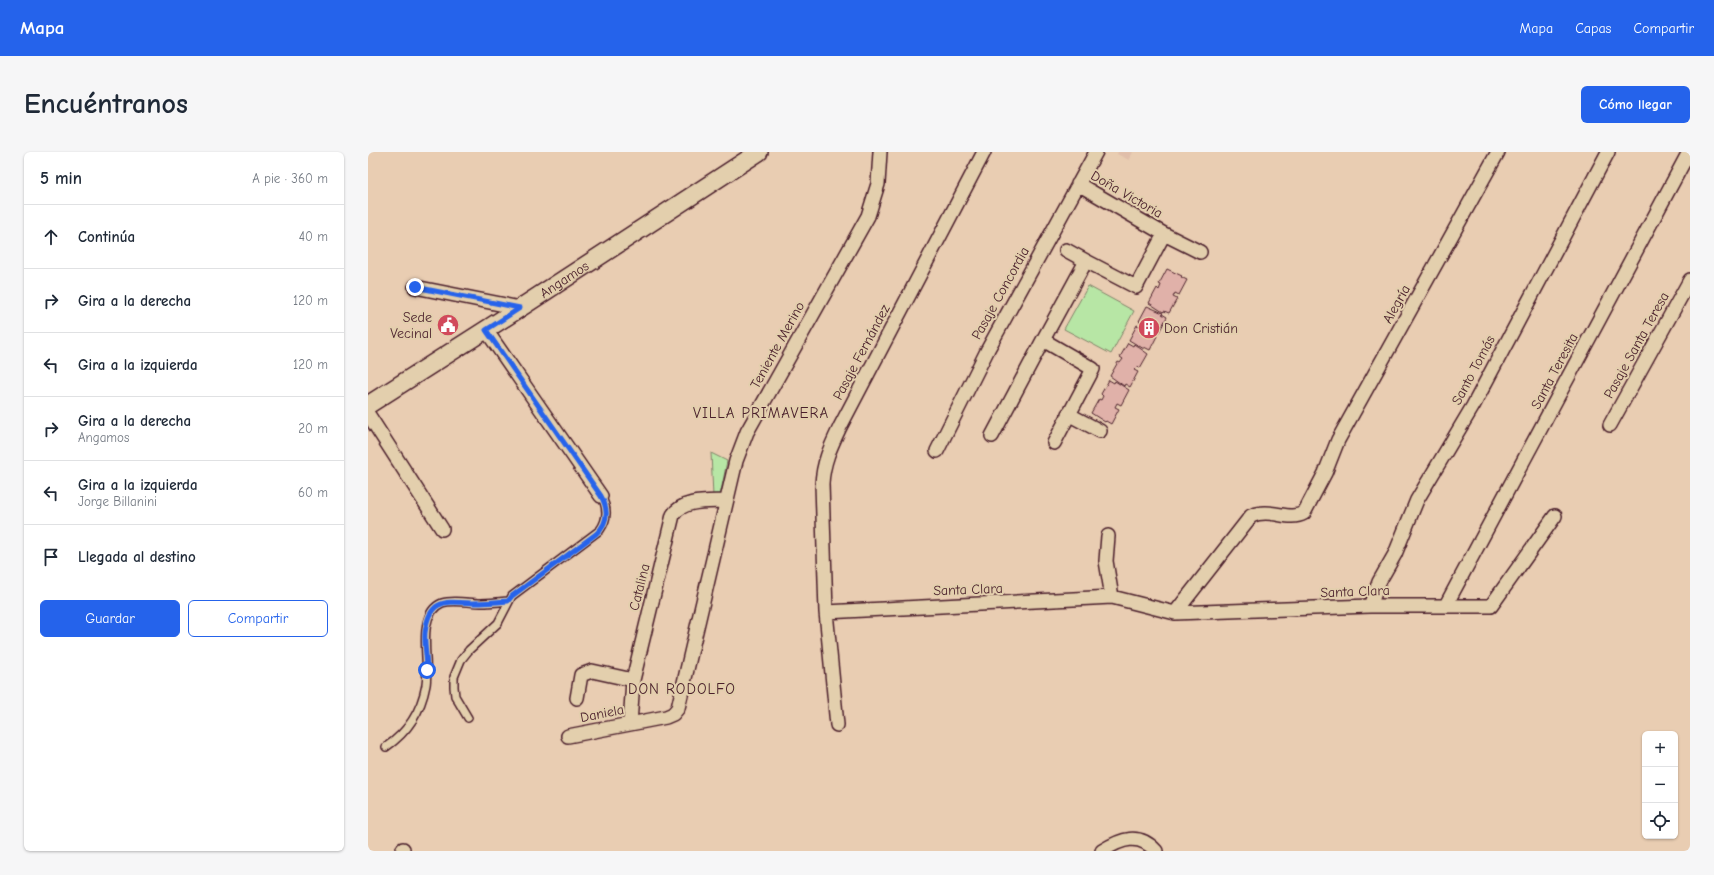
<!DOCTYPE html>
<html lang="es">
<meta charset="utf-8">
<style>
body{margin:0;font-family:"Comic Neue",sans-serif;background:#f6f6f7;color:#1f2937}
.controls{position:absolute;right:12px;bottom:12px;display:grid;overflow:hidden;border-radius:6px;box-shadow:0 1px 3px #0004}
.controls button{width:36px;height:36px;display:grid;place-items:center;padding:0;border:0;border-bottom:1px solid #e0e1e3;background:#fff;color:#1f2937;font:20px sans-serif}
.stop{position:absolute;width:12px;height:12px;margin:-9px;border:3px solid #2563eb;border-radius:50%;background:#fff}
.stop.end{background:#2563eb;border-color:#fff;box-shadow:0 1px 4px #0008}
.list{margin:0;padding:0;list-style:none}
h2{display:flex;justify-content:space-between;align-items:center;height:52px;margin:0;padding:0 16px;font-size:17px}
h2 small{font-size:13px;font-weight:400;color:#747a83}
.list li{display:grid;grid-template-columns:26px 1fr auto;gap:12px;align-items:center;box-sizing:border-box;height:64px;padding:0 16px;border-top:1px solid #e0e1e3}
.list b{display:block;font-size:15px;white-space:nowrap}
.list p{margin:0;font-size:13px;white-space:nowrap;color:#747a83}
.list em{font-size:13px;font-style:normal;color:#747a83}
.actions{display:flex;gap:8px;padding:12px 16px}
.actions a{flex:1;padding:9px 0;border:1px solid #2563eb;border-radius:6px;text-align:center;font-size:14px;color:#2563eb}
.actions .main{background:#2563eb;color:#fff}
.icon{flex:none;width:22px;height:22px;fill:none;stroke:currentColor;stroke-width:2;stroke-linecap:round;stroke-linejoin:round}
.map{position:relative;flex:none;width:1322px;height:699px;overflow:hidden;border-radius:6px}
header{display:flex;align-items:center;gap:24px;box-sizing:border-box;height:56px;padding:0 20px;background:#2563eb;color:#fff}
header strong{font-size:19px}
nav{display:flex;gap:22px;margin-inline-start:auto;font-size:14px}
.intro{display:flex;align-items:center;justify-content:space-between;box-sizing:border-box;height:96px;padding:0 24px}
h1{margin:0;font-size:28px}
.button{padding:10px 18px;border-radius:6px;background:#2563eb;color:#fff;font-size:14px;font-weight:700}
main{display:flex;gap:24px;padding:0 24px}
aside{flex:1;background:#fff;border-radius:6px;box-shadow:0 1px 3px #0004}
.map>svg:first-child{display:block}
.built{fill:#e0beaa}
.green{fill:#b7e6a5;stroke:#808268}
.building{fill:#e0b1a9;stroke:#4a1f2b}
.lines{fill:none;stroke-linecap:round;stroke-linejoin:round}
.service-casing{stroke:#4a1f2b;stroke-width:10}
.minor-casing{stroke:#4a1f2b;stroke-width:16}
.tertiary-casing{stroke:#4a1f2b;stroke-width:20}
.service{stroke:#e3cfad;stroke-width:7}
.minor{stroke:#e3cfad;stroke-width:13}
.tertiary{stroke:#e3cfad;stroke-width:17}
.route{stroke:#2563eb;stroke-width:5}
.labels{text-anchor:middle;stroke-width:4;stroke-linejoin:round;paint-order:stroke}
.street-label{font-size:14px;fill:#4a1f2b;stroke:#e3cfad}
.poi-label{font-size:14px;fill:#4a1f2b;stroke:#e3cfad;text-anchor:end}
.neighbourhood-label{font-size:15px;letter-spacing:1px;fill:#4a1f2b;stroke:#e3cfad}
</style>
<header>
<strong>Mapa</strong>
<nav><a>Mapa</a><a>Capas</a><a>Compartir</a></nav>
</header>
<div class="intro"><h1>Encuéntranos</h1><a class="button">Cómo llegar</a></div>
<main>
<aside>
<h2>5 min<small>A pie · 360 m</small></h2>
<ul class="list">
<li><svg class="icon" aria-label="ahead" viewBox="0 0 24 24"><path d="M12 20V5M6 11l6-6 6 6"/></svg><div><b>Continúa</b></div><em>40 m</em></li>
<li><svg class="icon" aria-label="right" viewBox="0 0 24 24"><path d="M7 20v-9h11M14 6l5 5-5 5"/></svg><div><b>Gira a la derecha</b></div><em>120 m</em></li>
<li><svg class="icon" aria-label="left" viewBox="0 0 24 24"><path d="M17 20v-9H6M10 6l-5 5 5 5"/></svg><div><b>Gira a la izquierda</b></div><em>120 m</em></li>
<li><svg class="icon" aria-label="right" viewBox="0 0 24 24"><path d="M7 20v-9h11M14 6l5 5-5 5"/></svg><div><b>Gira a la derecha</b><p>Angamos</p></div><em>20 m</em></li>
<li><svg class="icon" aria-label="left" viewBox="0 0 24 24"><path d="M17 20v-9H6M10 6l-5 5 5 5"/></svg><div><b>Gira a la izquierda</b><p>Jorge Billanini</p></div><em>60 m</em></li>
<li><svg class="icon" aria-label="arrive" viewBox="0 0 24 24"><path d="M6 21V4h12l-3 4 3 4H6"/></svg><div><b>Llegada al destino</b></div></li>
</ul>
<div class="actions"><a class="main">Guardar</a><a>Compartir</a></div>
</aside>
<div class="map">
<svg width="1322" height="699" viewBox="0 0 1322 699">
<rect width="100%" height="100%" fill="#e9cdb2"/>
<filter id="ink" filterUnits="userSpaceOnUse"><feTurbulence type="fractalNoise" baseFrequency=".025" numOctaves="2"/><feDisplacementMap in="SourceGraphic" scale="8" xChannelSelector="R" yChannelSelector="G"/><feConvolveMatrix kernelMatrix="1 2 1 2 8 2 1 2 1" color-interpolation-filters="sRGB"/></filter>
<g filter="url(#ink)">
<path class="built" d="M750,0H765L761,8L749,2Z"/>
<path class="green" d="M720,134L766,159L743,202L696,177Z
M343,301L359,309L352,344H345Z"/>
<path class="building" d="M799,117L814,124L813,125L819,128L811,143L807,141L805,145L809,147L801,161L796,159L795,160L781,151L789,136L791,138L793,133L791,132Z
M779,154L795,161L794,162L799,165L791,180L788,178L786,182L789,184L782,198L776,195V197L761,188L769,173L772,174L774,170L771,169Z
M760,191L765,194L766,192L780,202L772,216L769,215L766,218L770,220L762,235L757,232L756,234L742,224L750,210L752,211L755,207L752,205Z
M741,228L746,231L747,229L761,238L753,253L749,251L747,255L751,257L743,272L738,269L737,270L723,261L731,247L733,248L735,244L733,242Z"/>
<g class="lines">
<g class="service-casing">
<path id="service" d="M100,566L87,544L86,535V525L93,508L101,498L130,471L144,444L232,378C240,367 240,356 233,344
M18,595C40,580 53,560 58,533C62,511 47,462 74,451C85,447 101,451 113,451C122,451 131,450 140,449"/>
</g>
<g class="minor-casing">
<path id="minor" d="M796,82L832,100
M698,98L718,109
M47,135L152,156
M118,178L233,344
M0,262L74,377
M700,262L732,279
M1242,273L1322,128
M624,284L675,188
M686,291L725,217L675,188L718,109L768,135L796,82L710,32
M569,299L620,197L728,0
M740,384L738,409L744,445
M1078,453L1321,0
M1002,454L1011,430L1027,402L1049,348L1105,254L1240,0
M458,460L744,445L807,461L1002,454H1123L1187,364
M807,461L883,364C903,355 920,370 936,361L957,321L970,288L1130,0
M209,546L213,523L224,519L265,528
M262,572L265,528L305,363C315,347 341,350 358,349
M469,573L458,460L454,332C455,310 463,294 472,275L616,0
M200,584L298,565L305,562L310,556L368,309L379,280L500,64L510,32L512,0
M35,697V699
M734,699C753,687 771,680 788,699"/>
</g>
<g class="tertiary-casing">
<g id="tertiary">
<path id="s1" d="M0,253L152,156L391,0"/>
</g>
</g>
<use href="#service" class="service"/>
<use href="#minor" class="minor"/>
<use href="#tertiary" class="tertiary"/>
</g>
</g>
<g class="lines" filter="url(#ink)">
<path class="route" d="M47,135L152,156L118,178L233,344C241,358 240,371 228,382L144,444L140,449C129,450 118,451 106,451C79,450 61,445 57,481C56,493 59,505 59,518"/>
</g>
<defs>
<g id="civic-disc" transform="scale(1.15)"><circle r="9.5" fill="#d1495b" stroke="#e3cfad"/><path d="M-.6-6.5H3V-4.5H.6V-3L4-1V1h2V6H-6V1h2V-1L-.6-3ZM-1.2 2.5V6h2.4V2.5Z" fill="#fff"/></g>
<g id="building-disc" transform="scale(1.15)"><circle r="9.5" fill="#d1495b" stroke="#e3cfad"/><path d="M-4-6H4V6H1V3H-1V6H-4ZM-2.5-4.3h1.7v1.8h-1.7ZM.8-4.3h1.7v1.8H.8ZM-2.5-1h1.7V.8h-1.7ZM.8-1h1.7V.8H.8Z" fill="#fff"/></g>
</defs>
<g fill-rule="evenodd">
<use href="#civic-disc" x="80" y="173"/>
<use href="#building-disc" x="781" y="176"/>
</g>
<g class="labels">
<g class="street-label">
<text transform="translate(759 42) rotate(30)" y="5">Doña Victoria</text>
<text dy="5" stroke="none"><textPath href="#s1" startOffset="233">Angamos</textPath></text>
<text transform="translate(632 141) rotate(-61)" y="5">Pasaje Concordia</text>
<text transform="translate(1028 152) rotate(-61)" y="5">Alegría</text>
<text transform="translate(409 193) rotate(-61)" y="5">Teniente Merino</text>
<text transform="translate(1268 193) rotate(-61)" y="5">Pasaje Santa Teresa</text>
<text transform="translate(493 200) rotate(-62)" y="5">Pasaje Fernández</text>
<text transform="translate(1105 218) rotate(-62)" y="5">Santo Tomás</text>
<text transform="translate(1186 219) rotate(-62)" y="5">Santa Teresita</text>
<text transform="translate(271 435) rotate(-76)" y="5">Catalina</text>
<text transform="translate(600 437) rotate(-2)" y="5">Santa Clara</text>
<text transform="translate(987 439) rotate(-2)" y="5">Santa Clara</text>
<text transform="translate(234 561) rotate(-11)" y="5">Daniela</text>
</g>
<g class="poi-label">
<text x="64" y="170">Sede<tspan x="64" dy="16">Vecinal</tspan></text>
<text x="796" y="181" text-anchor="start">Don Cristián</text>
</g>
<g class="neighbourhood-label">
<text x="393" y="266">VILLA PRIMAVERA</text>
<text x="314" y="542">DON RODOLFO</text>
</g>
</g>
</svg>
<div class="controls">
<button>+</button>
<button>−</button>
<button><svg class="icon" aria-label="locate" viewBox="0 0 24 24"><circle cx="12" cy="12" r="6"/><path d="M12 2v4M12 18v4M2 12h4M18 12h4"/></svg></button>
</div>
<div class="stop" style="left:59px;top:518px"></div>
<div class="stop end" style="left:47px;top:135px"></div>
</div>
</main>
